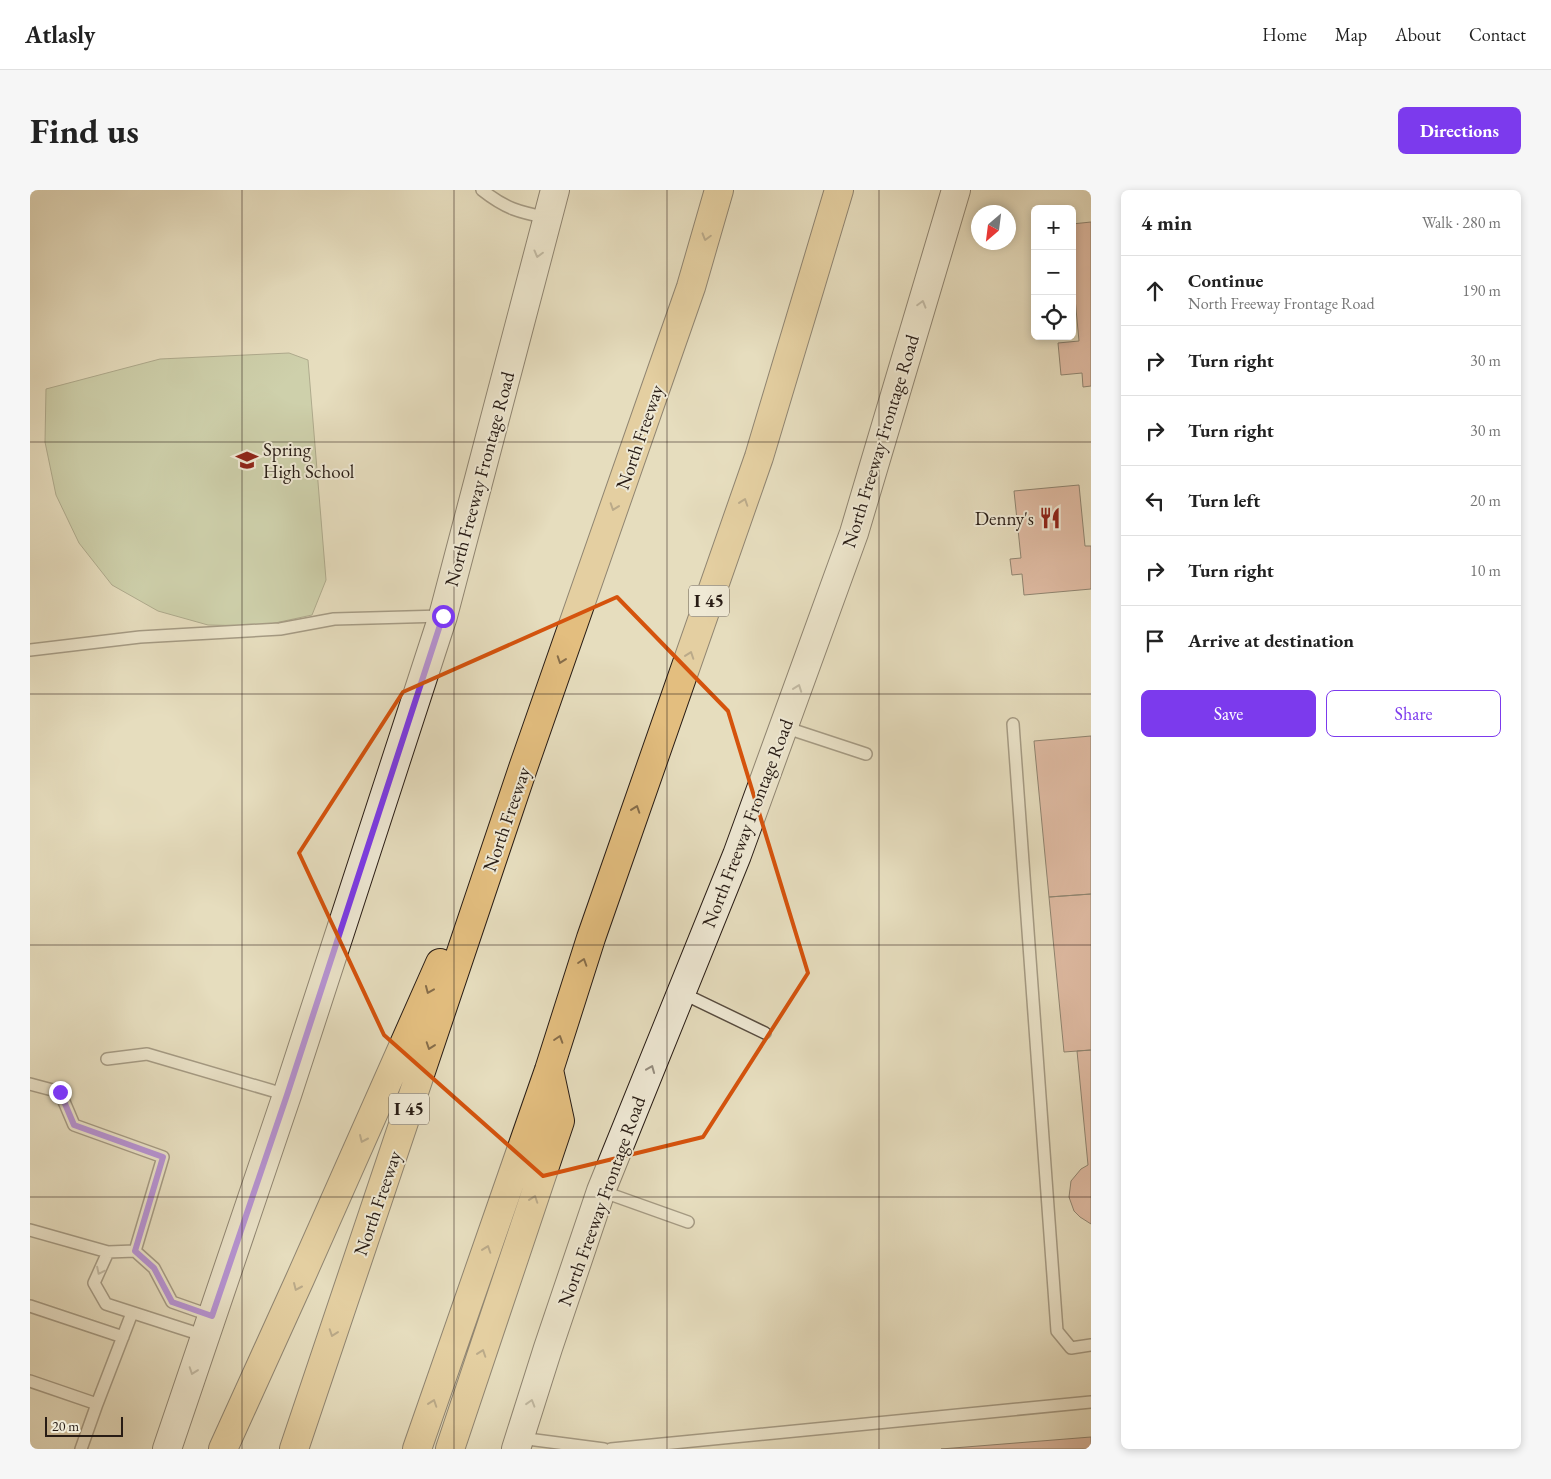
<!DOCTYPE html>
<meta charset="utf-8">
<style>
body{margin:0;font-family:"EB Garamond",serif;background:#f6f6f6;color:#222}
.controls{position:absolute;right:15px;top:15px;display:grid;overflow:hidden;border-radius:8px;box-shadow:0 2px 8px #0003}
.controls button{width:45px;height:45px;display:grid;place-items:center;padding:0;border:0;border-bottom:1px solid #e0e0e0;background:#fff;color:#222;font:25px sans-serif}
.compass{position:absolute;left:941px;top:15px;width:45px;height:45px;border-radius:50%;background:#fff;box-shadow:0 2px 8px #0003;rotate:208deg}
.scale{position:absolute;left:15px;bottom:12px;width:78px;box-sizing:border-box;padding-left:5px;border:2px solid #281c15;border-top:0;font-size:14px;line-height:18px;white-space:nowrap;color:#281c15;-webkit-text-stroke:4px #efe9d5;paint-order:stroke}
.stop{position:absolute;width:15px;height:15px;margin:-11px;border:4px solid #7c3aed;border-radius:50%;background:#fff}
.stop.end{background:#7c3aed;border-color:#fff;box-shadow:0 1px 5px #0008}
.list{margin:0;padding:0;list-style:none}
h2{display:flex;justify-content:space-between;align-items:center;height:65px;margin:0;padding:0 20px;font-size:21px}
h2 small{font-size:16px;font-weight:400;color:#767676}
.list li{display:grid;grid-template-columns:32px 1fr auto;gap:15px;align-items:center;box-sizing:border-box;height:70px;padding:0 20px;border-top:1px solid #e0e0e0}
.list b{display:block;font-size:19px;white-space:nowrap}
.list p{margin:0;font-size:16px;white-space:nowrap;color:#767676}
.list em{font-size:16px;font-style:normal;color:#767676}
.actions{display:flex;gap:10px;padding:15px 20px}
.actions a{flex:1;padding:11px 0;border:1px solid #7c3aed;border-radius:8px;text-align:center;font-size:18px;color:#7c3aed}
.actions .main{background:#7c3aed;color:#fff}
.icon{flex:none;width:28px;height:28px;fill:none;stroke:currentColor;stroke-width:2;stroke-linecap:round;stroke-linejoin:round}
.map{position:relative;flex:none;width:1061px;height:1259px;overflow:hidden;border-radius:8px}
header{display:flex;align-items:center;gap:30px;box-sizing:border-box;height:70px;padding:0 25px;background:#fff;border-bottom:1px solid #e0e0e0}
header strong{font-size:24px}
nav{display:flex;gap:28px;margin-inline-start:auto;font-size:18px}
.intro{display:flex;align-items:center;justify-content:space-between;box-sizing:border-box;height:120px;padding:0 30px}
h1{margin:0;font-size:35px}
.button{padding:12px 22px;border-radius:8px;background:#7c3aed;color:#fff;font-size:18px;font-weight:700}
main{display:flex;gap:30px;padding:0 30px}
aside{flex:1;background:#fff;border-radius:8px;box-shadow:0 2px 8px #0003}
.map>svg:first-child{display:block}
.green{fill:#b2c294;stroke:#6d6f54}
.building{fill:#d89383;stroke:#281c15}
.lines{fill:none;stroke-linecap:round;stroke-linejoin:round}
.lane-casing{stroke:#584c3f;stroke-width:14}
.secondary-casing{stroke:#281c15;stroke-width:30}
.highway-casing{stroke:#281c15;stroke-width:30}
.lane{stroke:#efe9d5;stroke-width:11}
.secondary{stroke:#efe9d5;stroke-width:28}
.highway{stroke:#e3be7f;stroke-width:28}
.oneway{stroke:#866d4a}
.oneway2{stroke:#958d7f}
.route{stroke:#7c3aed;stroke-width:6}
.marked{fill:none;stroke:#d5530d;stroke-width:4;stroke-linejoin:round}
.grid{fill:none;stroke:#281c15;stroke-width:1;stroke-opacity:0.55}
.labels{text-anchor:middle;stroke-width:4;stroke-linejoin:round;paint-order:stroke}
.shield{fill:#efe9d5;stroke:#645a4f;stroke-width:1}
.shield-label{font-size:18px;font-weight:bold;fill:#281c15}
.street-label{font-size:19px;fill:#281c15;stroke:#efe9d5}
.poi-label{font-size:19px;fill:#281c15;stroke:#efe9d5;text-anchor:start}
</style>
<header>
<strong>Atlasly</strong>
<nav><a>Home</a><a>Map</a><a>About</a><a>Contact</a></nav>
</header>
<div class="intro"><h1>Find us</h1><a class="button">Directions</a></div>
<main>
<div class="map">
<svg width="1061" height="1259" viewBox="0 0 1061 1259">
<rect width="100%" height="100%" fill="#e6ddbe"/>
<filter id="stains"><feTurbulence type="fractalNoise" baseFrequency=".004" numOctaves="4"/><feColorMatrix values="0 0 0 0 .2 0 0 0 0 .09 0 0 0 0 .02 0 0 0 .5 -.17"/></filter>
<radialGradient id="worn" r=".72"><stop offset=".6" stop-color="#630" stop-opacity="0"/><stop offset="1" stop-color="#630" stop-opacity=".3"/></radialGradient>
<path class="green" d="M259,163L278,170L296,390L282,425L231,436L178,435L128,421L82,395L49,353L26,305L15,252L16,199L130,169Z"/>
<path class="building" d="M1061,32V196L1053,197L1052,183L1031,185L1028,153L1049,151L1042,76V34Z
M1049,295L1055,356H1061V399L994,405L992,384L982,385L980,369L991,368L984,301Z
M1061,546V704L1019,707L1004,551Z
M1061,704V860L1034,862L1019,707Z
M1061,860V1034L1050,1027L1044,1021L1039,1007L1041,991L1051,979L1058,975L1047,861Z
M1061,1247V1259H911Z"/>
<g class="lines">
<g class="lane-casing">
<path id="lane" d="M452,0C476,19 489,22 518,28
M0,460L110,447L250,439L304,429L413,426
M983,534L1027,1141L1041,1158L1061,1155
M754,537L836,564
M652,803L735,843
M77,869L117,864L257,905
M0,894L30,902L44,935L133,967L105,1061
M571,1001L658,1032
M0,1040L78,1062
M0,1116L93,1147
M175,1146L76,1114L64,1093L78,1062L105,1061L124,1078L142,1112L182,1126
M0,1191L67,1214L51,1259
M67,1214L102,1123
M490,1248L574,1259
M581,1259L1061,1212"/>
</g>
<g class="secondary-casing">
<path id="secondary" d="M137,1259L257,905L413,426L525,0
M486,1259L518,1158L571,1001L707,665L824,343L926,0"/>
</g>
<g class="highway-casing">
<path id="highway" d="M193,1259L270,1089L410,773
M264,1259L493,578L661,97L689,0
M387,1259L519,880L561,748L729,267L809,0
M420,1259L530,931L519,880"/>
</g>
<use href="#lane" class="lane"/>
<use href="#secondary" class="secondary"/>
<use href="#highway" class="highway"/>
</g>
<defs><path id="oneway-chevron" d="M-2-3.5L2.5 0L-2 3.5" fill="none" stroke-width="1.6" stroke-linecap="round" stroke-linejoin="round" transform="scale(1.25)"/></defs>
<g class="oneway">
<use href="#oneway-chevron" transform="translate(676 47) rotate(106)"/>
<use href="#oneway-chevron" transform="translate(714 312) rotate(-71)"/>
<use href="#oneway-chevron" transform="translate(584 317) rotate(109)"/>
<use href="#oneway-chevron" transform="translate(660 465) rotate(-71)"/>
<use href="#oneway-chevron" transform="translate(531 470) rotate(109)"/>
<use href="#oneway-chevron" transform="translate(606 619) rotate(-71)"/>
<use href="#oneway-chevron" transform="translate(553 772) rotate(-72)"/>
<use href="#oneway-chevron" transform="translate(399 800) rotate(113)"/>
<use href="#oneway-chevron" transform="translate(529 849) rotate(-72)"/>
<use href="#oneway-chevron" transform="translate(400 856) rotate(109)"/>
<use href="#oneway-chevron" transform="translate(333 949) rotate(114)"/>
<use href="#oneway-chevron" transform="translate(504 1009) rotate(-71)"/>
<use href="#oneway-chevron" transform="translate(457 1059) rotate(-71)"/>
<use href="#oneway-chevron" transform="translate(267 1097) rotate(114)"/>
<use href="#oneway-chevron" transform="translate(303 1143) rotate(109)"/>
<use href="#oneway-chevron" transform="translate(452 1163) rotate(-71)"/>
<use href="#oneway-chevron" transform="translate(403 1213) rotate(-71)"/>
</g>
<g class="oneway2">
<use href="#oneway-chevron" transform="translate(508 64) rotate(105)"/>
<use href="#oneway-chevron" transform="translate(892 114) rotate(-74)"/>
<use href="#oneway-chevron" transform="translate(768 498) rotate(-70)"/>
<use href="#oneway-chevron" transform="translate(621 879) rotate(-68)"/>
<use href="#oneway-chevron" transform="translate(70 1081) rotate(116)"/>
<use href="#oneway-chevron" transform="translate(163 1181) rotate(109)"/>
<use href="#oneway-chevron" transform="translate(501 1213) rotate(-73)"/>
</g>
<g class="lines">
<path class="route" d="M30,902L44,935L133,967L105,1061L124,1078L142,1112L182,1126L257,905L413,426"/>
</g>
<path d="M0 0H1061V1259H0ZM587,407L698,521L778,783L673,947L513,986L354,845L269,663L373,502Z" fill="#e6ddbe" fill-opacity=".55" fill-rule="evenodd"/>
<path class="marked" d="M587,407L698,521L778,783L673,947L513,986L354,845L269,663L373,502Z"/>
<path class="grid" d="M212,0V1259M424,0V1259M637,0V1259M849,0V1259M0,252H1061M0,504H1061M0,755H1061M0,1007H1061"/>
<defs>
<g id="school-bare" transform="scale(1.725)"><path d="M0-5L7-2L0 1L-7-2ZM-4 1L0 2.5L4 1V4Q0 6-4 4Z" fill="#8f2418" stroke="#efe9d5" stroke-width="2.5" paint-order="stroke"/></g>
<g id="restaurant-bare" transform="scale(1.725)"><path d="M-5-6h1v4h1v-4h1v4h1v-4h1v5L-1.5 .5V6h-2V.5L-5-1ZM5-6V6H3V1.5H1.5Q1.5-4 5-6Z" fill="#8f2418" stroke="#efe9d5" stroke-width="2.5" paint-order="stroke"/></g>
</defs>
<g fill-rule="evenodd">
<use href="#school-bare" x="217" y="270"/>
<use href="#restaurant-bare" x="1020" y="328"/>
</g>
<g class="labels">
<g class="shield">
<rect x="659" y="395.5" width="40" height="31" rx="4"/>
<rect x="359" y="903.5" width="40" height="31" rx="4"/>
</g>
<g class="shield-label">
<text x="679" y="417">I 45</text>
<text x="379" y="925">I 45</text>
</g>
<g class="street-label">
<text transform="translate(609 247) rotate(-71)" y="7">North Freeway</text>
<text transform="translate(850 251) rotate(-73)" y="7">North Freeway Frontage Road</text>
<text transform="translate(449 289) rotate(-75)" y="7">North Freeway Frontage Road</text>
<text transform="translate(476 629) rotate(-71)" y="7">North Freeway</text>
<text transform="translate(717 633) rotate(-69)" y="7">North Freeway Frontage Road</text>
<text transform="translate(571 1011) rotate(-70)" y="7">North Freeway Frontage Road</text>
<text transform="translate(347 1013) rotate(-71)" y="7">North Freeway</text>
</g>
<g class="poi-label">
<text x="233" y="266">Spring<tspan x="233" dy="22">High School</tspan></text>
<text x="1004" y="335" text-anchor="end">Denny's</text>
</g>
</g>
<rect width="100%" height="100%" filter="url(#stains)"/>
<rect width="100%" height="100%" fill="url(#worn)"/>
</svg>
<div class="controls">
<button>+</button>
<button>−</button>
<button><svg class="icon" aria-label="locate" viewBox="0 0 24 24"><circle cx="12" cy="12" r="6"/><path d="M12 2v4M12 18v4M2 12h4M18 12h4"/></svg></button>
</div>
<svg class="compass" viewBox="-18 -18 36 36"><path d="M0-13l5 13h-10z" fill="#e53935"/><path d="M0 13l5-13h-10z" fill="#767676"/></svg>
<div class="scale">20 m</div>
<div class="stop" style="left:413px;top:426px"></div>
<div class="stop end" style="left:30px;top:902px"></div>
</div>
<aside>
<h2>4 min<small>Walk · 280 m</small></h2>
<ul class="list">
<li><svg class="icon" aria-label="ahead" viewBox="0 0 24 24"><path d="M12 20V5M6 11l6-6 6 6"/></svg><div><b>Continue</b><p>North Freeway Frontage Road</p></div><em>190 m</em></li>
<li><svg class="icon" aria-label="right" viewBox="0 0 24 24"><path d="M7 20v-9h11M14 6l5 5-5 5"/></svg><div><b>Turn right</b></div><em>30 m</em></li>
<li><svg class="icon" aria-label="right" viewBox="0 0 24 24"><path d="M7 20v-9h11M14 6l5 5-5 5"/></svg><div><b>Turn right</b></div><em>30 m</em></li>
<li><svg class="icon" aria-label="left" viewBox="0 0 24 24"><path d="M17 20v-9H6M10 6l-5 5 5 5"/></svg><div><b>Turn left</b></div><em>20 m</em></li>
<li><svg class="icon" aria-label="right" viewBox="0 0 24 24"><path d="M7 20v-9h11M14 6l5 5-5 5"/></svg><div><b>Turn right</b></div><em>10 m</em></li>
<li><svg class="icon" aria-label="arrive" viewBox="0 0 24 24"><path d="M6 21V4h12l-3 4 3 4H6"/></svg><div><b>Arrive at destination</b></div></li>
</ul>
<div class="actions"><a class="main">Save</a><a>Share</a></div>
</aside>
</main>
